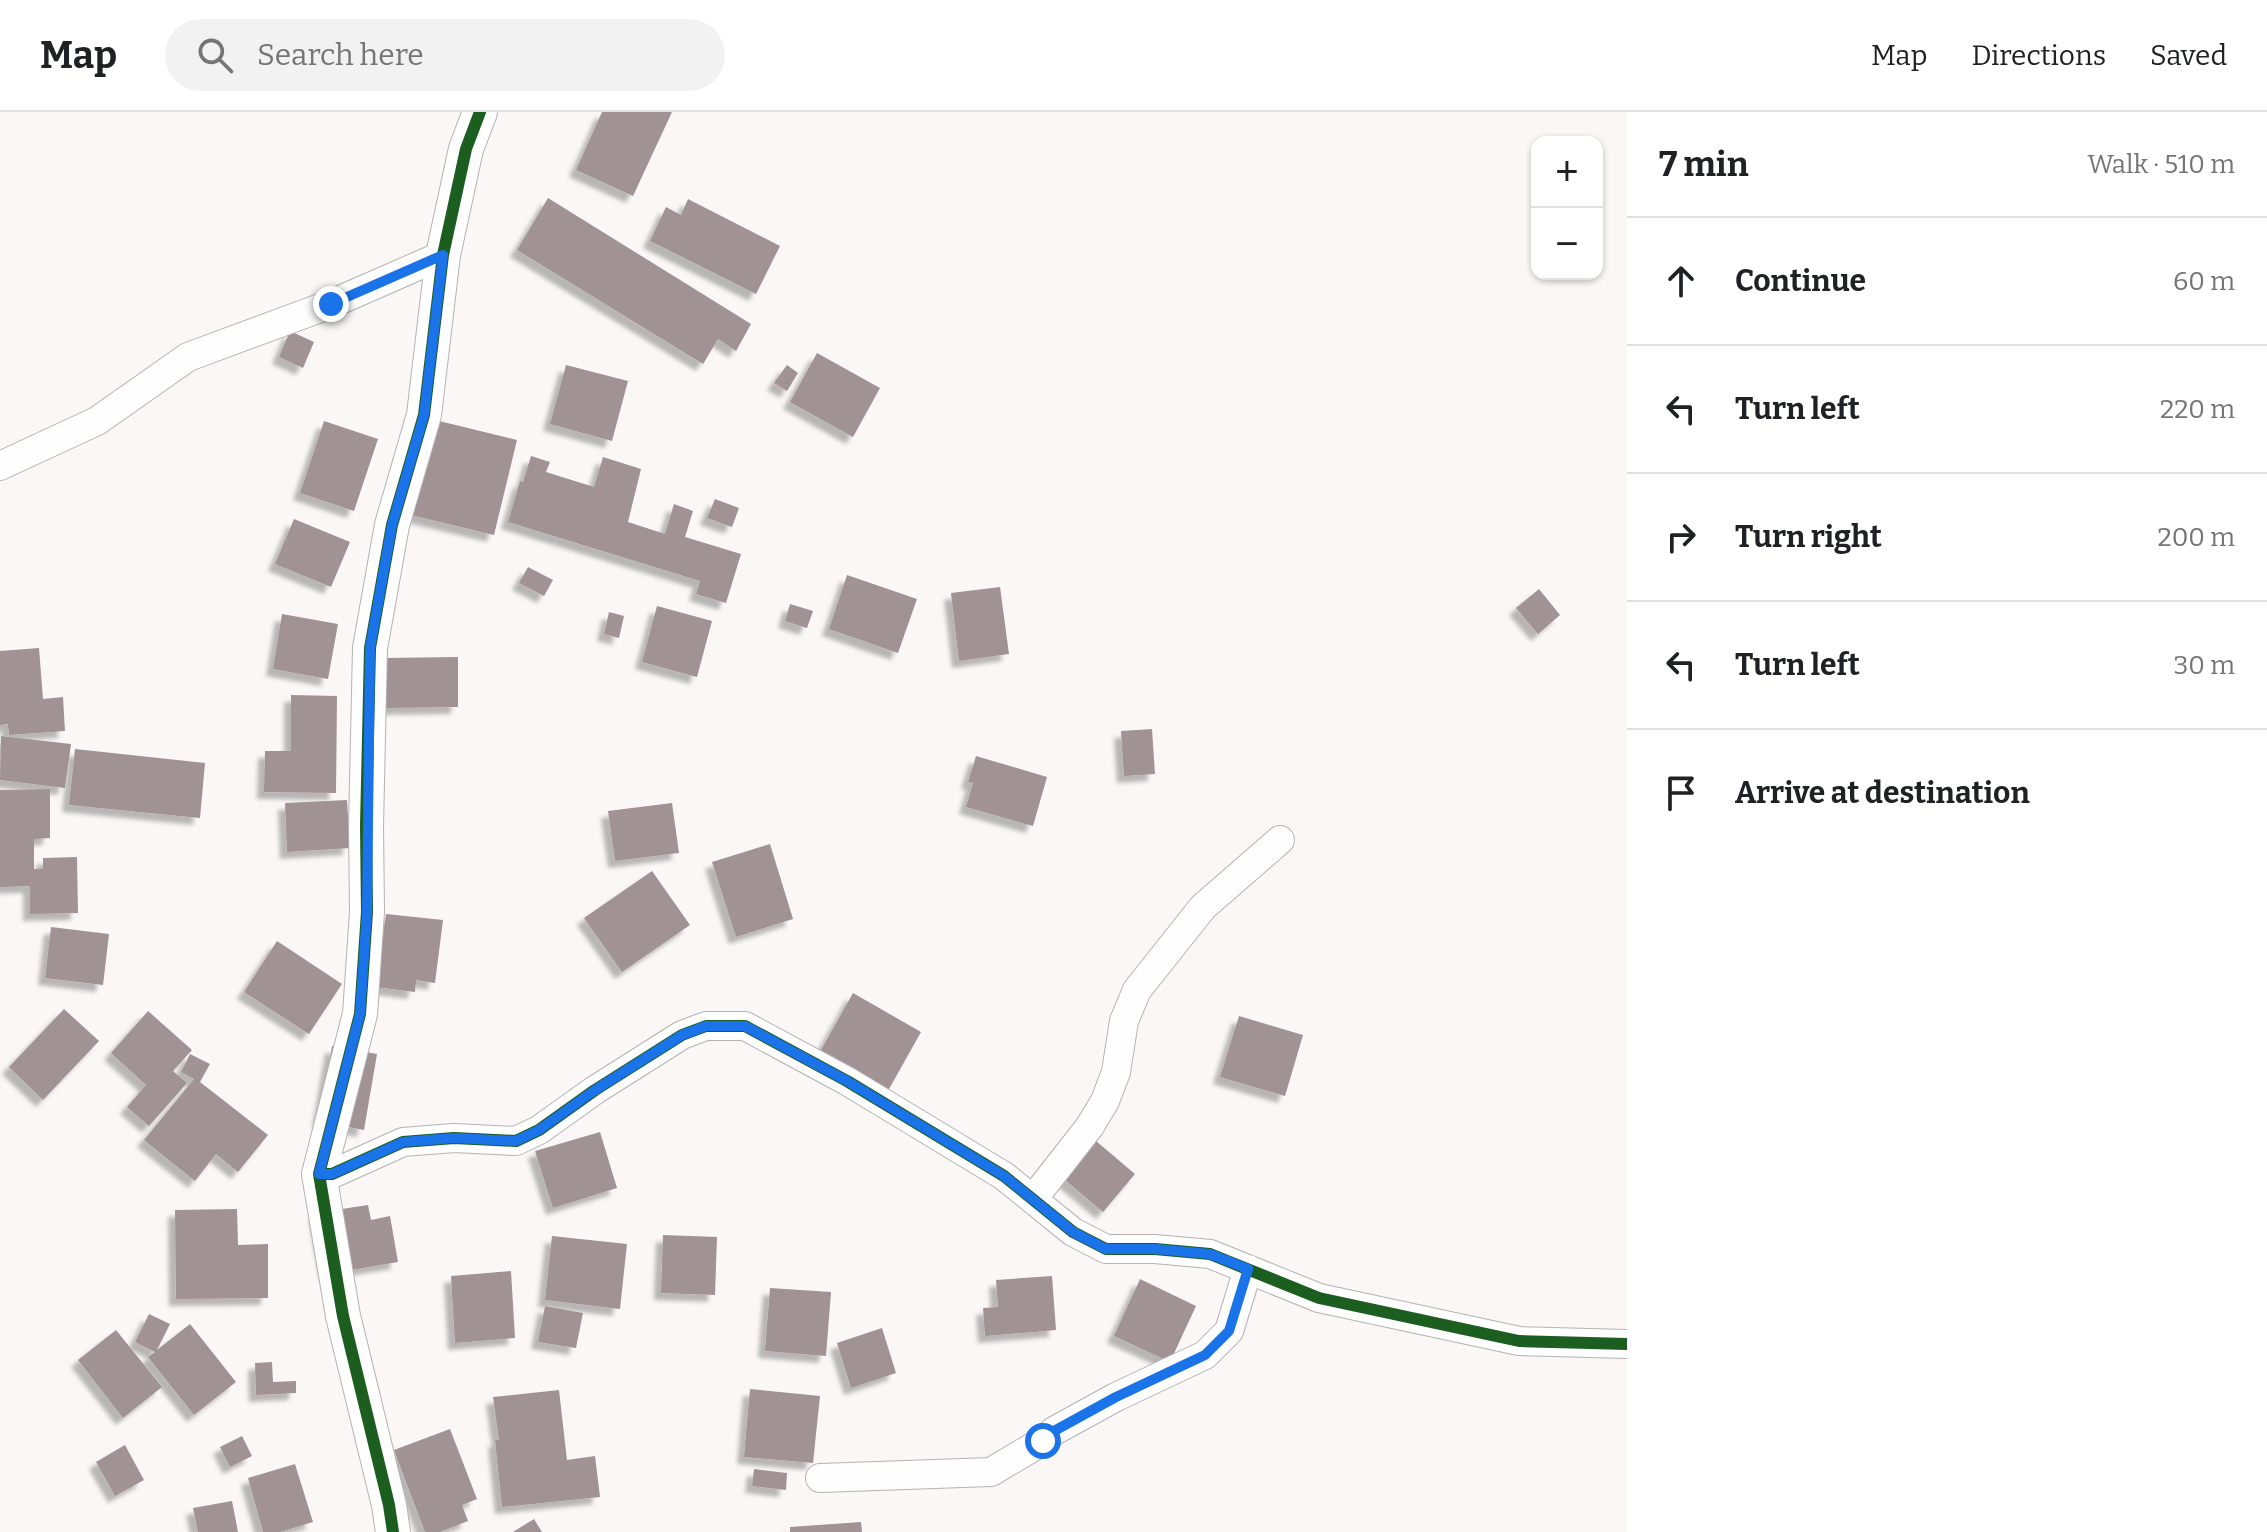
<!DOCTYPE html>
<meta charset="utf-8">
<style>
body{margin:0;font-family:Bitter,serif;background:#f2f2f2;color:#202124}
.controls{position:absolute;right:24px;top:24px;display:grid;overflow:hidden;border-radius:16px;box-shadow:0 2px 6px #0004}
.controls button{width:72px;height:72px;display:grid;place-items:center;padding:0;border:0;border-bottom:2px solid #e0e0e0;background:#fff;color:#202124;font:40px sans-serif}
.stop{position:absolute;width:24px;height:24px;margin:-18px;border:6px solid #1a73e8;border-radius:50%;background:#fff}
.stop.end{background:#1a73e8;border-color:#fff;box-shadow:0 2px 8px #0008}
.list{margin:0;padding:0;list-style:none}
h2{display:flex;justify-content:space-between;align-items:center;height:104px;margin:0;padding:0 32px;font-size:34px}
h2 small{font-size:26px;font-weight:400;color:#757577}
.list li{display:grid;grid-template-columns:52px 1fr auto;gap:24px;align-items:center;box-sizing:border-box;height:128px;padding:0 32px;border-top:2px solid #e0e0e0}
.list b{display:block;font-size:30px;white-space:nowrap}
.list em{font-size:26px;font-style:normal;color:#757577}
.icon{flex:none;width:44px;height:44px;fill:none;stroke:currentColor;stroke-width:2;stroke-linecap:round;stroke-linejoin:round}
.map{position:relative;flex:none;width:1627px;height:1420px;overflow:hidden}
header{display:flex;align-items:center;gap:48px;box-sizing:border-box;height:112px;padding:0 40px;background:#fff;border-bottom:2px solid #e0e0e0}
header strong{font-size:38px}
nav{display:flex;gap:44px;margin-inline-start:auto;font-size:28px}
.search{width:560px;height:72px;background:#f2f2f2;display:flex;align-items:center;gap:20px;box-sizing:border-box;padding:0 28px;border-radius:44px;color:#757577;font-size:30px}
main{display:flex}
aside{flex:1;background:#fff}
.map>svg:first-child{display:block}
.building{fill:#a19293;filter:url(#shadow)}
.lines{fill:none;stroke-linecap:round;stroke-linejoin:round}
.minor-casing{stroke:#b7b1b1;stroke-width:30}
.tertiary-casing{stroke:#b7b1b1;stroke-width:36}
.minor{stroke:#fefefe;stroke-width:28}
.tertiary{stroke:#fefefe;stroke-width:34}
.cycleway-casing{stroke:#fff;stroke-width:17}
.cycleway{stroke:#1b5e20;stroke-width:12}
.route{stroke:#1a73e8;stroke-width:10}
</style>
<header>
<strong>Map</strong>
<div class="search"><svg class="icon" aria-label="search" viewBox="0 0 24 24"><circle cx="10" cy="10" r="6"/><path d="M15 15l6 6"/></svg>Search here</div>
<nav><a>Map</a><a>Directions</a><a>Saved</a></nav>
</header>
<main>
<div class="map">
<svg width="1627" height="1420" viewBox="0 0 1627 1420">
<defs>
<filter id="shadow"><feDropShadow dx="-7" dy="7" stdDeviation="2" flood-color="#0004"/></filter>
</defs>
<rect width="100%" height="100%" fill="#fbf7f7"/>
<path class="building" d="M602,0H672L633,84L576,58Z
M548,86L751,212L736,239L718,227L703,252L517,138Z
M688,87L780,134L756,182L650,129L666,95L681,103Z
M290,219L314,230L303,256L279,245Z
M817,241L880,276L853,325L790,290Z
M566,253L628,269L612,329L550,312Z
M787,253L798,261L787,279L774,271Z
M431,307L517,328L494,423L390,398Z
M324,309L378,327L354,399L300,381Z
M531,344L550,350L546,360L594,375L603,345L641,357L628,410L665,422L674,392L693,399L685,425L741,442L726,491L696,482L700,469L508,410L520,369L523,370Z
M715,387L739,396L732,415L707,406Z
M294,407L350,430L331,475L275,452Z
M528,455L553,468L544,484L519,471Z
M847,463L917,487L898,541L829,517Z
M1000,475L1009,542L959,549L951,481Z
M1539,477L1560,503L1538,522L1516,496Z
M790,492L813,499L807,516L785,509Z
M657,494L712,509L697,565L642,550Z
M609,500L624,504L619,526L604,522Z
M282,502L338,512L328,567L273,557Z
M39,536L43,587L63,585L65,619L9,623L8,612L0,613V539Z
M458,545V595L383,596V546Z
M291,583L337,584L336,681L264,680L265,639H291Z
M1152,617L1155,662L1124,664L1121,619Z
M1,624L71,632L65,676L0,668Z
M75,637L205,651L200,706L69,693Z
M976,644L1047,665L1033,714L966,695L973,671L968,670Z
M50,677V726L34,727V757H43V746L77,745L78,801L30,802V774L0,775V678Z
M347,688L350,736L287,740L285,691Z
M672,691L679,741L615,749L608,699Z
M770,732L793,807L736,825L712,750Z
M652,759L690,813L622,860L584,806Z
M386,802L443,808L435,871L416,868L415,880L376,875Z
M51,815L109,822L103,873L45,866Z
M277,829L342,872L309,922L244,880Z
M853,881L921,920L889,977L821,938Z
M64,897L99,929L43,988L9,955Z
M148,899L192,938L173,959L187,971L149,1014L127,995L146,973L111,941Z
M1239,904L1303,923L1285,984L1220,965Z
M332,934L377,942L364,1018L319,1009Z
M190,942L210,952L200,970L268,1023L238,1060L216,1042L195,1069L144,1028L194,967L181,960Z
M600,1020L617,1076L553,1096L535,1039Z
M1096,1029L1135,1062L1103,1100L1064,1067Z
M368,1093L371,1108L390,1104L398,1150L327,1162L316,1101Z
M237,1097L238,1133L268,1132V1186L176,1187L175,1098Z
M663,1123L717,1125L715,1183L661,1181Z
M552,1124L627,1132L620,1197L545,1188Z
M511,1159L515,1226L455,1231L451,1164Z
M1052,1164L1056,1218L985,1224L983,1196L998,1195L996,1168Z
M1140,1167L1196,1194L1170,1250L1114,1224Z
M770,1176L831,1180L826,1244L765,1239Z
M545,1194L583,1201L576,1236L538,1230Z
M149,1202L170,1212L157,1238L190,1212L236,1270L194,1303L148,1245L155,1240L135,1230Z
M882,1216L896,1261L851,1276L837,1231Z
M116,1218L162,1275L123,1306L78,1248Z
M272,1250L273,1270L296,1269V1281L256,1283L255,1251Z
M750,1277L820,1284L813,1351L744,1345Z
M559,1278L567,1348L595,1344L600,1385L502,1395L495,1328H499L493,1285Z
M450,1317L477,1387L462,1393L468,1409L440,1420H425L394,1338Z
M242,1324L252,1344L230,1355L220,1335Z
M125,1333L144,1368L115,1384L96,1350Z
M295,1352L313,1410L280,1420H263L248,1366Z
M754,1357L787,1361L786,1378L752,1374Z
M232,1389L238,1420H198L193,1396Z
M534,1407L542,1420H513Z
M861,1410L862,1420H790V1415Z"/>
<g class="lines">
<g class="minor-casing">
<path id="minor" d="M0,354L97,309L188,245L331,192L443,143
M319,1062H332L403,1030L454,1026L516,1029L539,1018L595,978L682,923L706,914H745L847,969L1004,1064L1073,1120L1106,1137H1155L1210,1142L1319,1186L1519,1229L1627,1232
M1033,1087L1090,1014L1105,989L1116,960L1124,909L1137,878L1203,795L1280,728
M820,1366L991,1360L1043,1329L1054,1319L1116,1285L1205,1243L1229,1219L1248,1157"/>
</g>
<g class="tertiary-casing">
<path id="tertiary" d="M393,1420L389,1393L343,1204L319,1062L360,902L367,800L366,714L370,536L392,413L424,303L443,143L466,37L480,0"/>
</g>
<use href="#minor" class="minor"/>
<use href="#tertiary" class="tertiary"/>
<g class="cycleway-casing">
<path id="cycleway" d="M319,1062H332L403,1030L454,1026L516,1029L539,1018L595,978L682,923L706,914H745L847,969L1004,1064L1073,1120L1106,1137H1155L1210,1142L1319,1186L1519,1229L1627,1232
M393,1420L389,1393L343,1204L319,1062L360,902L367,800L366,714L370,536L392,413L424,303L443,143L466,37L480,0"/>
</g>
<use href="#cycleway" class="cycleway"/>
</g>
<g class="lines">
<path class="route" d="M331,192L443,143L424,303L392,413L370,536L367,800L360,902L319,1062H332L403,1030L454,1026L516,1029L539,1018L595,978L682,923L706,914H745L847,969L1004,1064L1073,1120L1106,1137H1155L1210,1142L1248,1157L1229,1219L1205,1243L1116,1285L1054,1319L1043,1329"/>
</g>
</svg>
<div class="controls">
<button>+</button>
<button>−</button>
</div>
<div class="stop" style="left:1043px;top:1329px"></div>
<div class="stop end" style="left:331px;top:192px"></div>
</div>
<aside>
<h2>7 min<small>Walk · 510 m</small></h2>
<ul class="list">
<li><svg class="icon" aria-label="ahead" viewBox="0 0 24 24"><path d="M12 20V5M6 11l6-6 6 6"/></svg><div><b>Continue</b></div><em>60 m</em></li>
<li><svg class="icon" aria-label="left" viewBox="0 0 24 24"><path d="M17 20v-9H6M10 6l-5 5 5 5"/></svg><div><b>Turn left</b></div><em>220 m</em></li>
<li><svg class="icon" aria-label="right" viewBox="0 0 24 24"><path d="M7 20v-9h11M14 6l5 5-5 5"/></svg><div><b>Turn right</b></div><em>200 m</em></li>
<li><svg class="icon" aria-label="left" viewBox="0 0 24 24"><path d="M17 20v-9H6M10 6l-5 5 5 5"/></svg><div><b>Turn left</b></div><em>30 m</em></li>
<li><svg class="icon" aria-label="arrive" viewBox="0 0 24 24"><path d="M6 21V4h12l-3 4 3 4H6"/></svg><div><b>Arrive at destination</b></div></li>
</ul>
</aside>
</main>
